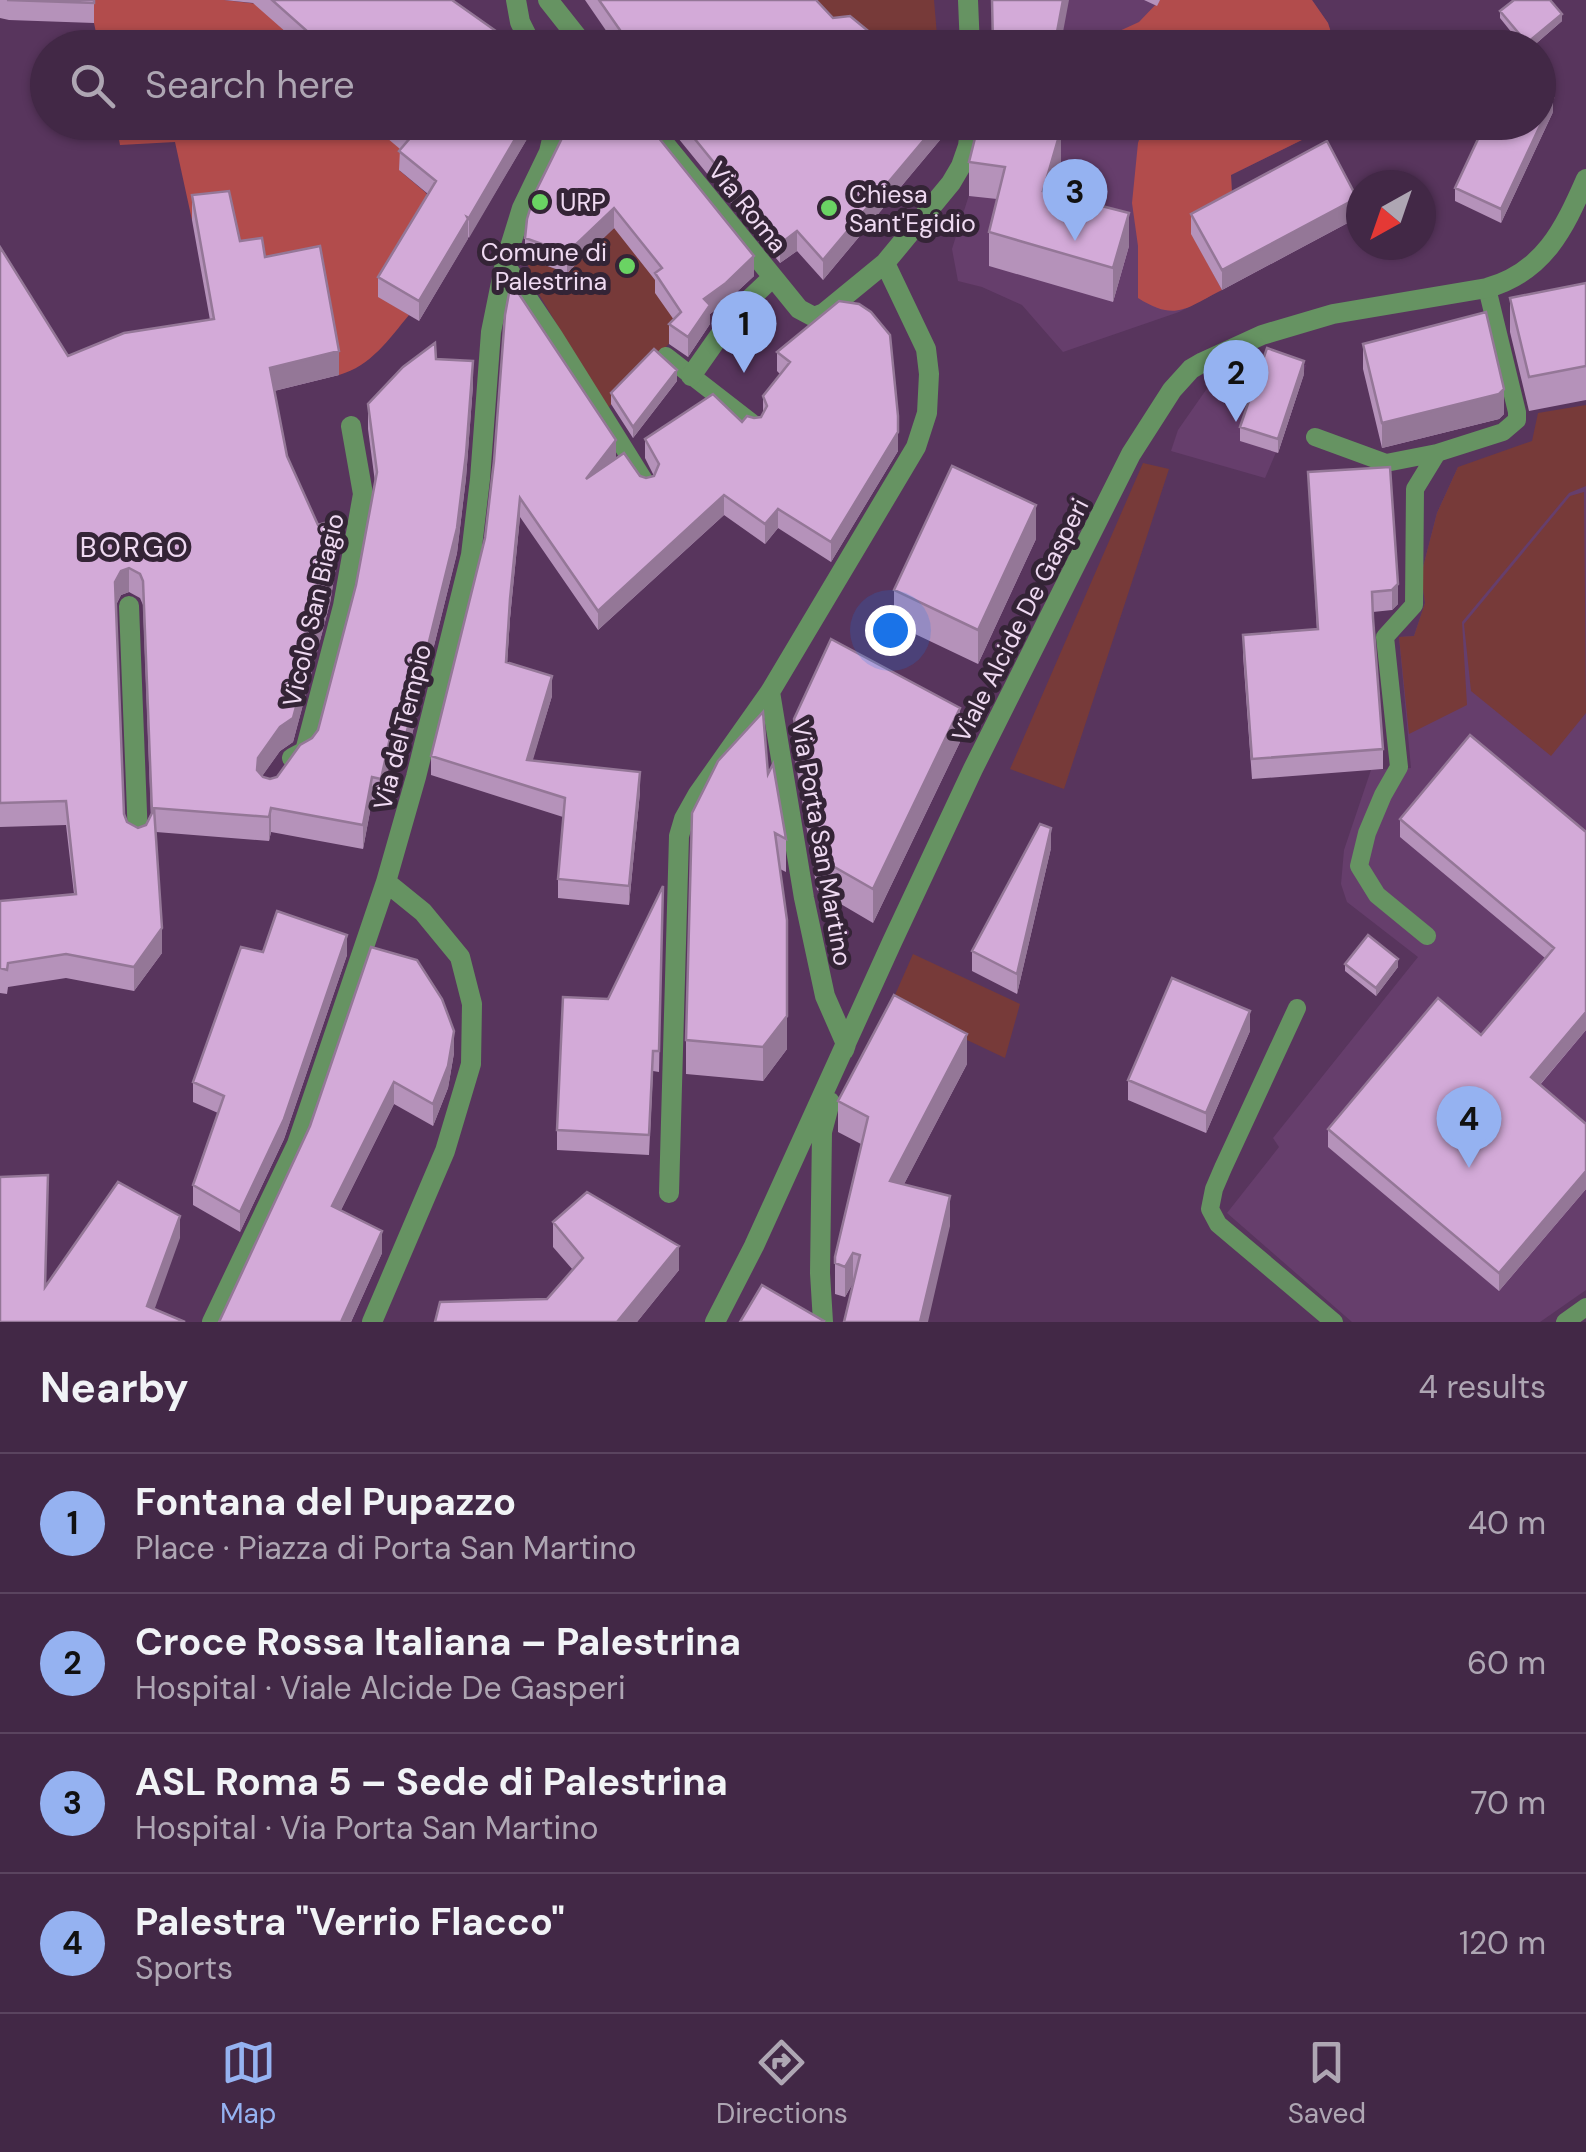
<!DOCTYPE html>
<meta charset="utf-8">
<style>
body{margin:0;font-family:"DM Sans",sans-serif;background:#4c3451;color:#f1f3f6}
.compass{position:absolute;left:1346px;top:170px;width:90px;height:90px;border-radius:50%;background:#422846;box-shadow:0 2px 8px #0004;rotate:220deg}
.you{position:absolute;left:890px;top:630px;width:35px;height:35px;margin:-25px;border:8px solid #fff;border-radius:50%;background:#1a73e8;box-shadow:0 0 0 15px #1a73e833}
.badge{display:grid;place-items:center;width:65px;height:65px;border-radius:50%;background:#95b2f1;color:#111;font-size:32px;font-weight:700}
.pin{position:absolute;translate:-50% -82px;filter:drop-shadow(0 2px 5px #0008)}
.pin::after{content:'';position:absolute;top:52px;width:35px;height:30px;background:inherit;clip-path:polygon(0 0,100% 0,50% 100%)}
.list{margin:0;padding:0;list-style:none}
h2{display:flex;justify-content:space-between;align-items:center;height:130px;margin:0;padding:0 40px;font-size:42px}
h2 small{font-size:32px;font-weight:400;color:#aea6b3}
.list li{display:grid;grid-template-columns:65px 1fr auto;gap:30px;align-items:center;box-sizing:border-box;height:140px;padding:0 40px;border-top:2px solid #5a445f}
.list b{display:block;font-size:38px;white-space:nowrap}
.list p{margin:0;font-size:32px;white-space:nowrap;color:#aea6b3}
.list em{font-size:32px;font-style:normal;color:#aea6b3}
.icon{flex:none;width:55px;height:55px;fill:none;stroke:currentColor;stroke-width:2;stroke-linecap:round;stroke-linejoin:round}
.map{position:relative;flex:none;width:1586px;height:1322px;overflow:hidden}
.search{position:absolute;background:#422846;box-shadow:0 2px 8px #0004;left:30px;right:30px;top:30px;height:110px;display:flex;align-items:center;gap:25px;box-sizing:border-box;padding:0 35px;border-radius:55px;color:#aea6b3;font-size:38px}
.sheet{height:690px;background:#422846}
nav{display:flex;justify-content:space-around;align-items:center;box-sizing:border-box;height:140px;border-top:2px solid #5a445f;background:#422846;font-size:28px;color:#aea6b3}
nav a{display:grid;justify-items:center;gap:5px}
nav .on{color:#95b2f1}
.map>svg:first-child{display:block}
.built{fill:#663e6c}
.green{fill:#773a39}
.forest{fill:#b24c4c}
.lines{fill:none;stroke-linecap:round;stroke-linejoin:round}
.lane{stroke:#669362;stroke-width:18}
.street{stroke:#669362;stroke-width:20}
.wall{fill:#b592ba;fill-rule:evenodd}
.shaded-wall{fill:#947797}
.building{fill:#d3aad8;stroke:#947797;stroke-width:2.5;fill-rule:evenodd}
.poi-dot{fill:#6ad363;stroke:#342436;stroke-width:4}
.labels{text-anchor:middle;stroke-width:10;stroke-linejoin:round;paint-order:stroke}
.poi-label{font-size:25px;fill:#efdaf2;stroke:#342436;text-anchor:start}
.street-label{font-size:25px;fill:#efdaf2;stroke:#342436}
.neighbourhood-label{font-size:28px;letter-spacing:2.5px;fill:#efdaf2;stroke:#342436}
</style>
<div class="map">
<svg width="1586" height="1322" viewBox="0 0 1586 1322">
<rect width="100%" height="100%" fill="#58355d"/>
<path class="built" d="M993,0H1312L1328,23L1336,48L992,47Z
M986,123H1314L1308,137L1231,175L1233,211L1192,234L1222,290L1179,312L1063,352L1022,305L982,287L958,281L952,249L969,195Z
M1267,362L1306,365L1286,429L1265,478L1171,451L1178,430L1208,387L1237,368Z
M1458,467L1586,485V1290L1540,1322H1352L1227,1213L1279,1147L1273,1138L1418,957L1347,902L1341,884L1344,850L1371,770L1411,768L1399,637L1414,636L1425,603L1421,575L1437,513Z"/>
<path class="green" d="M808,0H934L938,47H865Z
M614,228L670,262L681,331L607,409L540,296L525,258L567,273Z
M1586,405V486L1569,493L1462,622L1467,705L1409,734L1399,637L1414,636L1425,603L1421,575L1437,513L1458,467L1532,441L1538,413Z
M1143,463L1169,469L1064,789L1010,769Z
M1584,492L1586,713L1551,756L1471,691L1464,624L1570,496Z
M913,954L1020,1004L1005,1058L891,1004Z"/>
<path class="forest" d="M94,0H224L258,4L304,47H99L94,23Z
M1160,0H1312L1328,23L1336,48H1098L1102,39L1139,22Z
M116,123H390L410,158L400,171L425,192L434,203L378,296L409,315C389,339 371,366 339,375L240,265L229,215L192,220L175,142L120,145Z
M1138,123H1314L1308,137L1231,175L1233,211L1192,234L1222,290C1186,308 1176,322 1138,298V246L1132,203L1138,143L1143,128Z"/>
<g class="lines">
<path class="lane" d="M505,263L554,336L647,485
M666,356L755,425
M1315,437L1386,463L1437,453L1503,432L1517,420V412L1487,288
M1427,936L1377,895L1359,866L1367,833L1383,795L1399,767L1385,637L1414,605L1415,489L1437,453
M1297,1008L1223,1168L1214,1189L1210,1209L1218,1224L1334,1322
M1565,1322L1586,1307"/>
<path class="street" d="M516,0L520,22L533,48
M548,0L586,48
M968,0L970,48
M647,122L799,309L814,317L824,313L885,263L951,183L961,166L968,146L971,122
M691,376L736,312L773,277
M129,606L138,838
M770,692L804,898L825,996L846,1044L844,1050
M292,758L305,751L343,606L363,494L351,426
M669,1193L679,836L684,819L698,794L770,692L916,447L927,413L929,374L926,349L885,263
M212,1322L297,1144L386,882L416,777L471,555L480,479L491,332L505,263L522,208L549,152L556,122
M372,1322L445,1151L471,1064L472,1004L460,957L423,912L386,882
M715,1322L754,1246L892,942L973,769L1131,454L1172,390L1191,369L1203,362L1262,335L1333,314L1487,288C1544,272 1564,229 1586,179
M823,1322L820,1273L822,1132L830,1102"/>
</g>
<path class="wall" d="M0,0H94V23L9,20L0,18Z
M224,0H452L520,48H304L253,3Z
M585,0H816L833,18L889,48H618Z
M1144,0H1160L1157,6Z
M1500,11L1562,21L1531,48H1524L1500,18Z
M1553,112L1501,223L1455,201V188Z
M387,122H537L419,321L378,297V277L428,194L399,170L400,149L387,138Z
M665,122H955L823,280L797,251L780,263Z
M1045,124L1061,162L1052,193L1129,246L1113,302L989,266V232L997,199L969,196V162Z
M562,138L754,276L726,302L710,314V324L688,357L669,344V324L674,320L655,293V280L614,228L567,273L525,258V238Z
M192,195L240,241L265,257L339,375L274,391L287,456L318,525L340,542L330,603L293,742L280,751L262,776L270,779L277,777L318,730L356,585L375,482L368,429V404L436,359L473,385L466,478L457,553L404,767L390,762L381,803L372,801L363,849L271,832L269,841L156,832L162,953L134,991L66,978L8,987L7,994L0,993V901L74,894L66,825L0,827V247L68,356L210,320L192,220ZM129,592L140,598L143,605L151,815L146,825L138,828L127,822L124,814L116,605L121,595Z
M1191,214L1357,218L1222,290L1191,234Z
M1586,283V400L1529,411L1510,332V298Z
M1363,344L1504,414L1499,419L1382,448L1363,369Z
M777,352L898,451L831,562L778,528L765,544L724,515L598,630L520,517L510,618L507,663L552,696L532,761L640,792L629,905L558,898V879L563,817L431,775V756L485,538L494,461L616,459L640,476L646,478L654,476L645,458V439L742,422L761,417L763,413V396L780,374L777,371Z
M1304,374L1278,453L1240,441V427Z
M677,381L633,438L611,404V393Z
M1390,467L1398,604L1392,610L1373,612L1383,749V769L1252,779L1243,655V635L1317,629L1308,472Z
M1036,539L978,664L894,624V590Z
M794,719L960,742L873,923L817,890L794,753Z
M768,774L786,839V872L780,869L787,1049L763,1081L686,1074V1040Z
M1400,819L1586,832V1030L1540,1085L1586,1124V1189L1499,1291L1328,1147V1129L1481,1035L1545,958L1400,837Z
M1051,848L1017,994L972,971V951Z
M663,886L659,1072L653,1071L649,1155L557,1150V1130L608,999Z
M371,947L454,1053L448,1088L433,1126L394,1104L341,1210L382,1253L351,1322H219L310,1126Z
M263,952L347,955L284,1139L240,1232L193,1205V1185L218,1113L193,1102V1082Z
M1345,964L1398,967L1376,996L1345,971Z
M1250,1031L1206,1133L1128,1100V1080Z
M967,1064L904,1184L950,1226L853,1283L845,1297L835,1294V1257L861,1144L838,1132V1101Z
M553,1222L679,1270L637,1322H435L547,1299L573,1270L553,1247Z"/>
<path class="shaded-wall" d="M1063,0H1069L1060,48H1054Z
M1562,14V21L1531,48H1527V43Z
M1553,98V112L1501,223V209Z
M525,122H537L469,238V218Z
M939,122H955L823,280V260Z
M1061,129V162L1043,224V191Z
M1357,198V218L1222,290V270Z
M614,208V228L567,273V253Z
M1129,213V246L1113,302V268Z
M468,219V239L419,321V301Z
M797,231V251L780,263V244Z
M754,256V276L726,302L710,314V324L688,357V337L704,299Z
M339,351V375L270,392V368Z
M473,361V385L466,478L457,553L404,767V743Z
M1304,361V374L1278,453V439Z
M677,370V381L633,438V427Z
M1504,389V414L1499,419L1382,448V423Z
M898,416V451L831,562V542Z
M616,440V459L586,479Z
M724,495V515L598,630V611Z
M520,498V517L510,618L506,682L510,599Z
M1036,505V539L978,664V630Z
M778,509V528L765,544V524Z
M340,518V542L330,603L293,742L280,751L258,782L257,794L258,758Z
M129,568V592L121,595L115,607V582L121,571Z
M1398,584V604L1392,610V590Z
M552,676V696L527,780V760Z
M960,708V742L873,923V889Z
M390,738V762L381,803V779Z
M640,772V792L629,905V886Z
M372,777V801L363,849V825Z
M271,808V832L269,841V817Z
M1051,828V848L1017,994V974Z
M162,928V953L134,991V967Z
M347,935V955L284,1139L240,1232V1212Z
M1398,959V967L1376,996V988Z
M1250,1011V1031L1206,1133V1113Z
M1586,1012V1030L1531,1095V1077Z
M787,1016V1049L763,1081V1047Z
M454,1031V1053L448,1088L433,1126V1104Z
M967,1034V1064L890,1211V1181Z
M394,1082V1104L332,1228V1206Z
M1586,1171V1189L1499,1291V1273Z
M950,1196V1226L928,1322H920Z
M180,1216V1238L150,1322L147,1306Z
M382,1231V1253L351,1322H341Z
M679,1246V1270L637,1322H617Z
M853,1253V1283L845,1297V1267Z"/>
<path class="building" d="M7,0H94V3Z
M272,0H452L520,48H326Z
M599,0H816L833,18L850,16L889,48H625L629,43Z
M992,0H1063L1054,48H995L997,39L993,44Z
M1514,0H1550L1562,14L1527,43L1500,11Z
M1538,91L1553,98L1501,209L1455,188L1486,122H1538Z
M392,122H525L469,218L467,217L468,219L419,301L378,277L436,181L399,151L410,138Z
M565,122H646L754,256L726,283L704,299L710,305L688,337L669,324L681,312L655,273L662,268L614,208L567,253L525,238L527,219L535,193L562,138Z
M681,122H939L823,260L797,231L780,244Z
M979,122H1042L1061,129L1043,191L1129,213L1113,268L989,232L1005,167L969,162Z
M1327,141L1357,198L1222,270L1191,214Z
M229,191L240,241L262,238L265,257L320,246L339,351L270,368L287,456L318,525L340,518L330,579L293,718L280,727L258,758L257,770L263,777L270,779L277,777L300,745L312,738L318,730L356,585L377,472L368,404L403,367L435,343L436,359L473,361L466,454L457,528L404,743L390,738L381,779L372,777L363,825L271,808L269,817L154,808L162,928L134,967L66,954L8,963L7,970L0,968V901L76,894L66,801L0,803V247L68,356L124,333L214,319L192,195ZM129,568L140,574L143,581L152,813L146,825L138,828L127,822L124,814L115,582L121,571Z
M511,282L616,440L586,479L624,453L640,476L646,478L654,476L659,464L645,439L713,394L742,422L747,416L754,418L761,417L767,406L763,396L790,362L777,352L839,301L859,304L871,312L890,335L898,416V432L831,542L778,509L765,524L724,495L598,611L520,498L510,599L506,662L552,676L527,760L640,772L629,886L558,879L565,798L431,756L485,538L494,461L505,315Z
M1586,283V366L1529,377L1510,298Z
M1486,312L1504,389L1499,394L1382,423L1363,344Z
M1267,348L1304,361L1278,439L1240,427Z
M654,349L677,370L633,427L611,393Z
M952,466L1036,505L978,630L894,590Z
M1390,467L1398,584L1392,590L1372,592L1373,618L1383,749L1252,759L1243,635L1318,629L1308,472Z
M831,639L960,708L873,889L817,857L794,719Z
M763,712L768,774L773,764L786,839L775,833L787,920V1016L763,1047L686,1040L692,813L718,761Z
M1470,735L1586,832V1012L1531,1077L1586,1124V1171L1499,1273L1328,1129L1438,998L1481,1035L1554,948L1400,819Z
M1040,824L1051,828L1017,974L972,951Z
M663,886L659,1051H653L649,1135L557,1130L563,997L608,999Z
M277,911L347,935L284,1119L240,1212L193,1185L224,1096L193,1082L241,947L263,952Z
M1368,935L1398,959L1376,988L1345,964Z
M371,947L417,960L442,999L454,1031L448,1066L433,1104L394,1082L332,1206L382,1231L341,1322H219L310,1126Z
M1172,978L1250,1011L1206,1113L1128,1080Z
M894,995L967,1034L890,1181L950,1196L920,1322H844L860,1255L853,1253L845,1267L835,1263V1257L868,1117L838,1101Z
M48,1175L45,1287L118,1182L180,1216L147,1306L185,1322H0V1177Z
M587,1192L679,1246L617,1322H435L440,1302L547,1299L583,1258L553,1222Z
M762,1285L824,1321L823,1322H740Z"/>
<g class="poi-dot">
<circle cx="540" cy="202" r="10"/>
<circle cx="829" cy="208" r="10"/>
<circle cx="627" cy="266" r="10"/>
</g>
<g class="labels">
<g class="poi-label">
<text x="849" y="203">Chiesa<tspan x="849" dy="29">Sant'Egidio</tspan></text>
<text x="560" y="211">URP</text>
<text x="607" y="261" text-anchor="end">Comune di<tspan x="607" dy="29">Palestrina</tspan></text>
</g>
<g class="street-label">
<text transform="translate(748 207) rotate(51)" y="9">Via Roma</text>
<text transform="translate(313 610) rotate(-77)" y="9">Vicolo San Biagio</text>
<text transform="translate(1020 620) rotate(-63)" y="9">Viale Alcide De Gasperi</text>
<text transform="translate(402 727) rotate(-76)" y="9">Via del Tempio</text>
<text transform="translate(822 843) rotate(80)" y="9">Via Porta San Martino</text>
</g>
<g class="neighbourhood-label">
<text x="135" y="557">BORGO</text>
</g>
</g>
</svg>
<svg class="compass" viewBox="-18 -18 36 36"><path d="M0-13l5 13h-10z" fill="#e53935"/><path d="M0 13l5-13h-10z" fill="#aea6b3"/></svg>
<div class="you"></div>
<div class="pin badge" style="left:744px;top:373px">1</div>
<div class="pin badge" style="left:1236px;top:422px">2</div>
<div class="pin badge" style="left:1075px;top:241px">3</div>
<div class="pin badge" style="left:1469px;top:1168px">4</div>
<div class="search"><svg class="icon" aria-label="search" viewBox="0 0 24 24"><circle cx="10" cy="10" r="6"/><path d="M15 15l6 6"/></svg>Search here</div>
</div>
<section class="sheet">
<h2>Nearby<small>4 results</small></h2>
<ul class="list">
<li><span class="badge">1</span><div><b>Fontana del Pupazzo</b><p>Place · Piazza di Porta San Martino</p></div><em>40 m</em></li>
<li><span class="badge">2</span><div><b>Croce Rossa Italiana – Palestrina</b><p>Hospital · Viale Alcide De Gasperi</p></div><em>60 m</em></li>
<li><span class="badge">3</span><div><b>ASL Roma 5 – Sede di Palestrina</b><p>Hospital · Via Porta San Martino</p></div><em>70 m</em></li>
<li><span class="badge">4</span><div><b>Palestra &quot;Verrio Flacco&quot;</b><p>Sports</p></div><em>120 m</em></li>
</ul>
</section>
<nav>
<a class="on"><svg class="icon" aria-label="map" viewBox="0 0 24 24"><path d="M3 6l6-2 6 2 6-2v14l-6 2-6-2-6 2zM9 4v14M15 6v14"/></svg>Map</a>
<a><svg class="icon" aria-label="directions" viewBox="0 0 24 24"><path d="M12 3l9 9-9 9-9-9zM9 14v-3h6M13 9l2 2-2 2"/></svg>Directions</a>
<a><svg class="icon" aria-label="saved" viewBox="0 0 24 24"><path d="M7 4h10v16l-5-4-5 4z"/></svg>Saved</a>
</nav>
